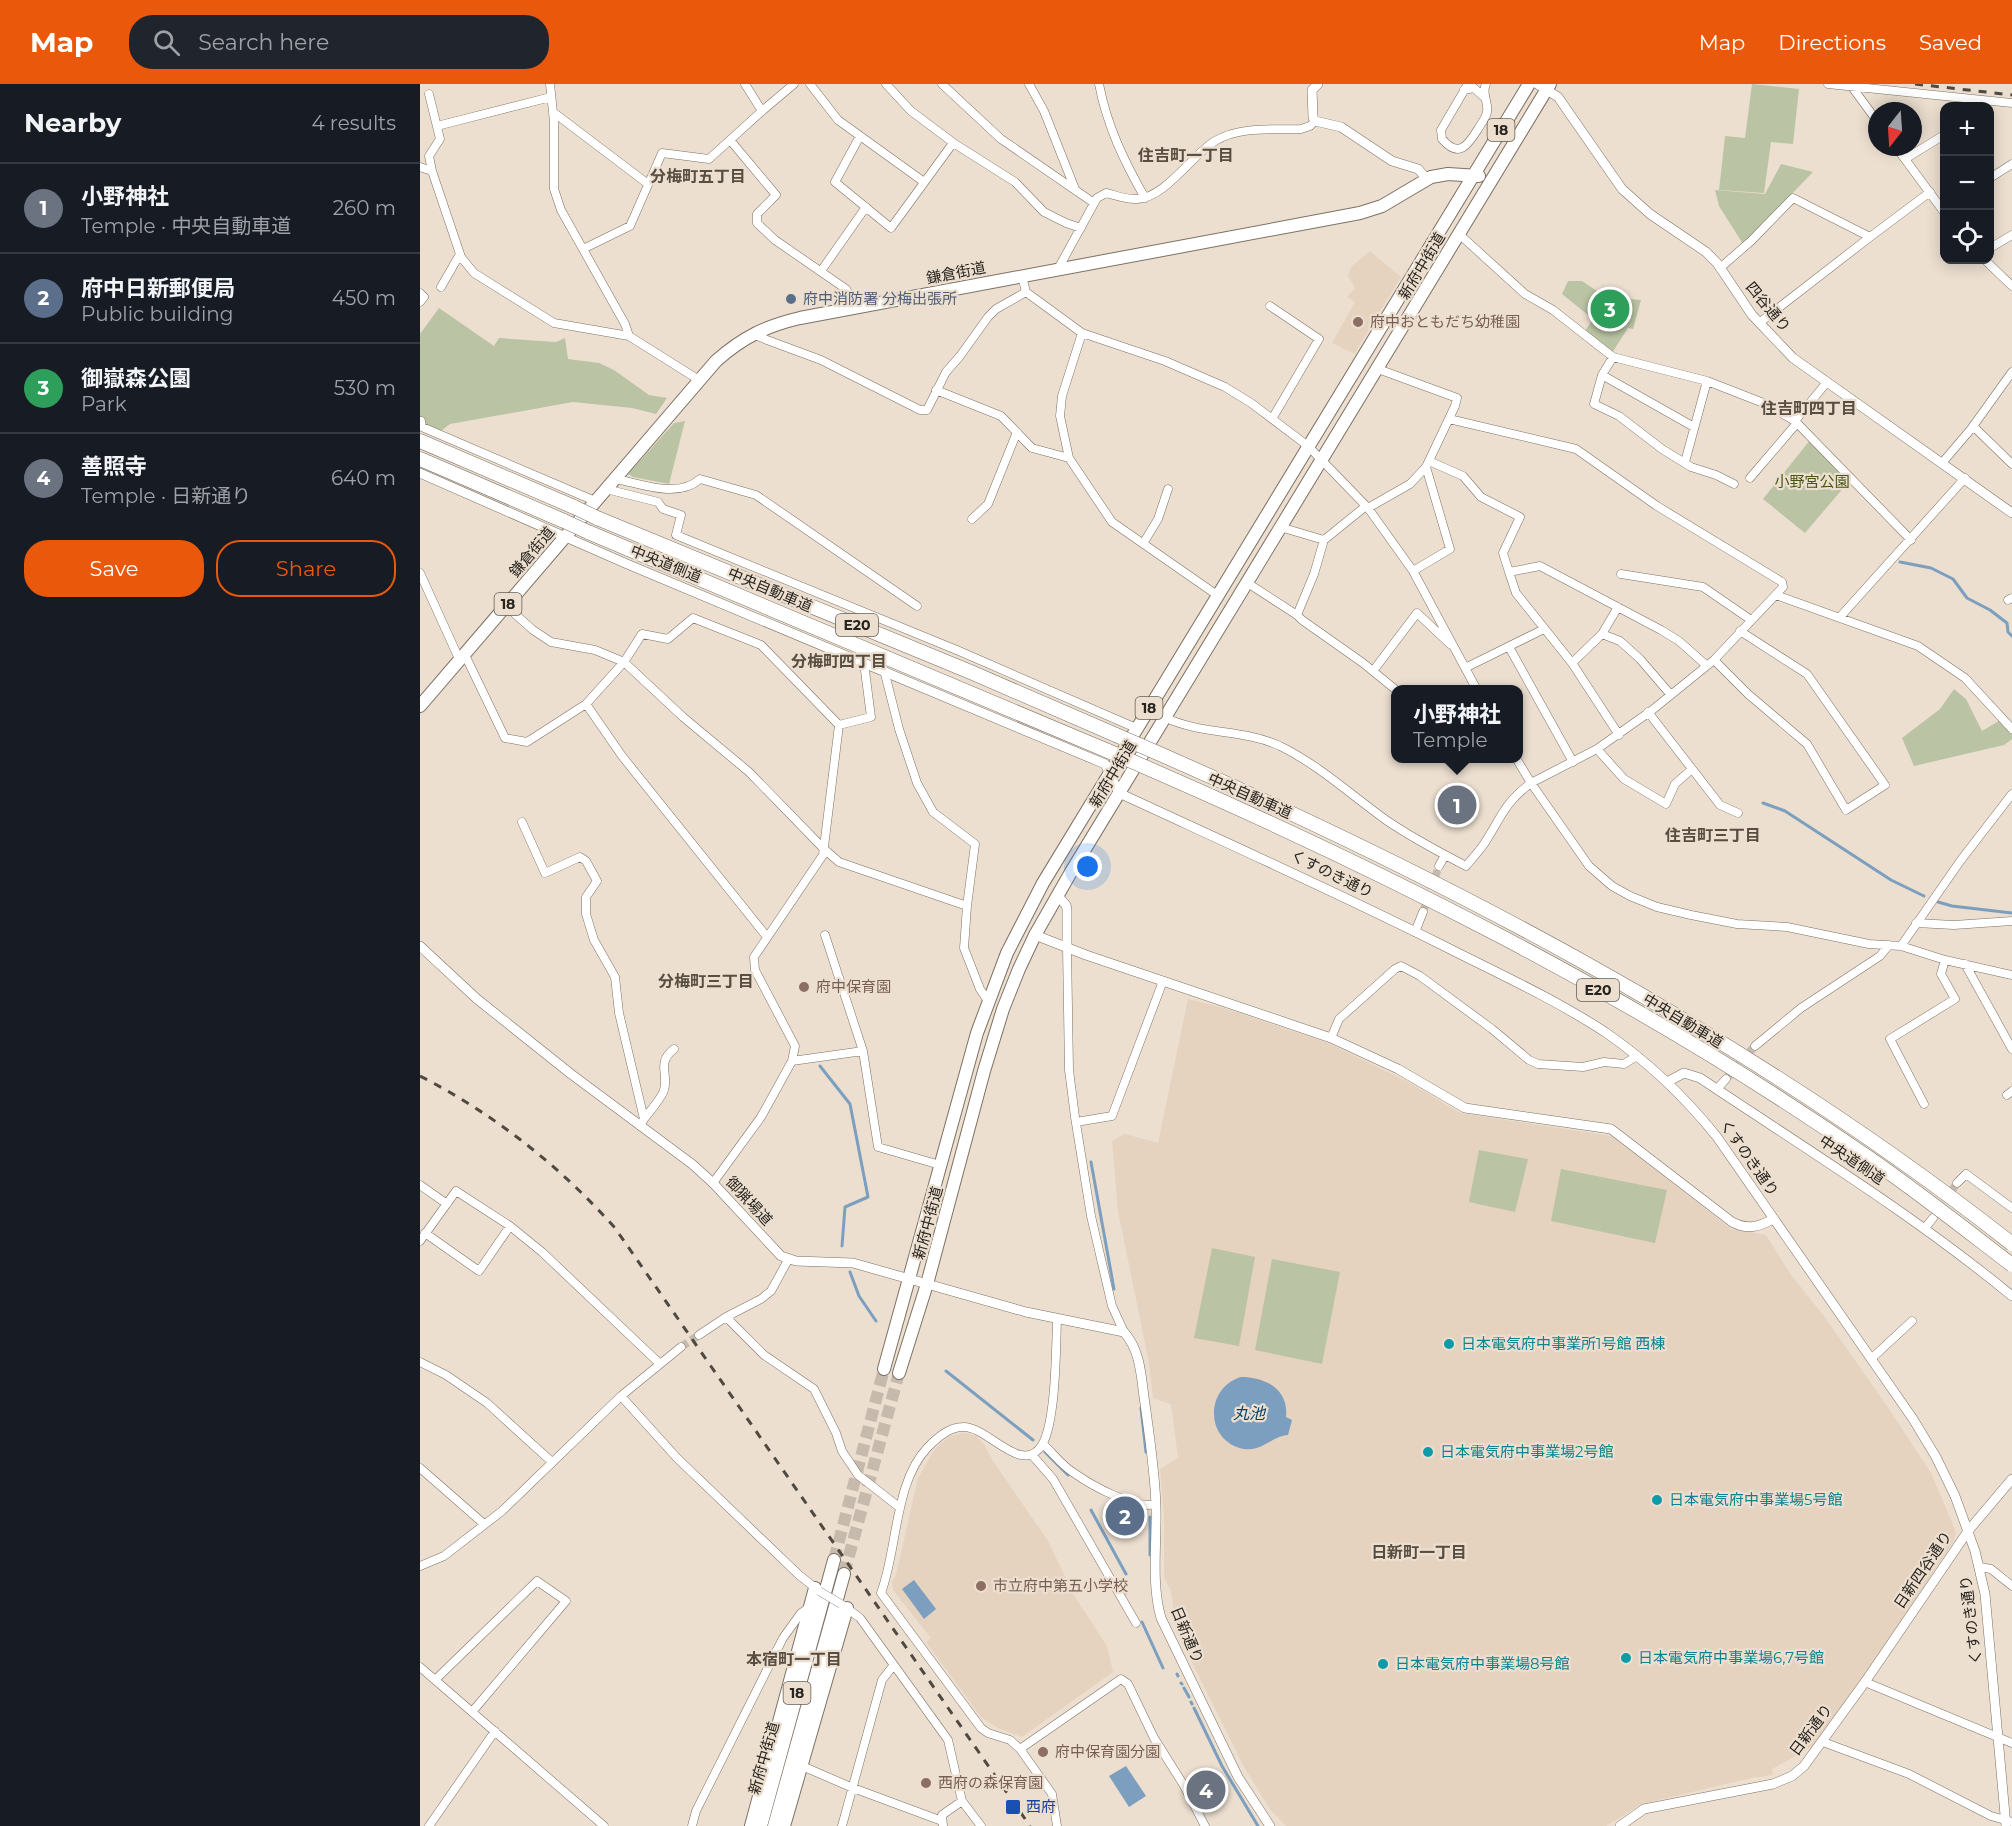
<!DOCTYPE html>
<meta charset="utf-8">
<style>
body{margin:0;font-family:Montserrat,"Noto Sans JP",sans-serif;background:#20242c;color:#f1f3f6}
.controls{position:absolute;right:18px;top:18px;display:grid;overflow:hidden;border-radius:12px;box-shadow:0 3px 15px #0003}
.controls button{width:54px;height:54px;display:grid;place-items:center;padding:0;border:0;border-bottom:2px solid #363941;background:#171b24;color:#f1f3f6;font:30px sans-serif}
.compass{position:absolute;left:1448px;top:18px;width:54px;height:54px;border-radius:50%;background:#171b24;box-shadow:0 3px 15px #0003;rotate:197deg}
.you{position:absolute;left:668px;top:783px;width:21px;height:21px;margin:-15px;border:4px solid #fff;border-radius:50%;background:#1a73e8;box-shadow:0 0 0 9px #1a73e833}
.badge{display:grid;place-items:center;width:39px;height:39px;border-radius:50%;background:#ea580c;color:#fff;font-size:20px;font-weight:700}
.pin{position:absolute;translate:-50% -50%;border:3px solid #fff;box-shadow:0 2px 6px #0006}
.popup{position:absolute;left:971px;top:601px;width:132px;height:78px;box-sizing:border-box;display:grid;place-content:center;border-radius:12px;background:#171b24;filter:drop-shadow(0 2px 4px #0005);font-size:20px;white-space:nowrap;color:#9ea1a6}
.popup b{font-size:22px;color:#f1f3f6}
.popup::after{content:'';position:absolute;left:50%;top:100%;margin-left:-12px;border:12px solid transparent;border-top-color:#171b24}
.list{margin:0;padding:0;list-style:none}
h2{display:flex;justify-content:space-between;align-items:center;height:78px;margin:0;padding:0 24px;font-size:26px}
h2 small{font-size:20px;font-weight:400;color:#9ea1a6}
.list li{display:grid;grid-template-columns:39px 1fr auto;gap:18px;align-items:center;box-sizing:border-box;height:90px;padding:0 24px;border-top:2px solid #363941}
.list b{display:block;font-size:22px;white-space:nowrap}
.list p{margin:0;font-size:20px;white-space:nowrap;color:#9ea1a6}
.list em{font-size:20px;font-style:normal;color:#9ea1a6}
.actions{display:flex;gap:12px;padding:18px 24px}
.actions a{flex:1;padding:14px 0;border:2px solid #ea580c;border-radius:24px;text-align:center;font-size:21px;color:#ea580c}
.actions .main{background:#ea580c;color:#fff}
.icon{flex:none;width:33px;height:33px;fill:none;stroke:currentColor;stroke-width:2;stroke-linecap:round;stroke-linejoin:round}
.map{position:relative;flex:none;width:1592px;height:1742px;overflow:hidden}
header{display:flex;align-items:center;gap:36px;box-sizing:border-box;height:84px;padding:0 30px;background:#ea580c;color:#fff}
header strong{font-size:28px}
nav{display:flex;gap:33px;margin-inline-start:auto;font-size:21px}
.search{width:420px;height:54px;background:#20242c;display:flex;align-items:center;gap:15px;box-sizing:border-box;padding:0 21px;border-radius:24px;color:#9ea1a6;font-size:22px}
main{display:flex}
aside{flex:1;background:#171b24}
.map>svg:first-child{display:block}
.built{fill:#e5d2bf}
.green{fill:#bac4a4}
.water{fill:#7c9fbf}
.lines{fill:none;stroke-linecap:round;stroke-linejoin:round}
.stream{stroke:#7c9fbf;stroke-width:3}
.minor-tunnel{stroke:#c5baac;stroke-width:8;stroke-dasharray:8 4;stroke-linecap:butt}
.primary-tunnel{stroke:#c5baac;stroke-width:12;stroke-dasharray:12 6;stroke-linecap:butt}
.minor-casing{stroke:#7c7164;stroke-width:9}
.tertiary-casing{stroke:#7c7164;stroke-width:10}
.primary-casing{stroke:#7c7164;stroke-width:14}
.motorway-casing{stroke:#7c7164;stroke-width:15}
.minor{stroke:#fff;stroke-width:8}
.tertiary{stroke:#fff;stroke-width:9}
.primary{stroke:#fff;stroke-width:12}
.motorway{stroke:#fff;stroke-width:14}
.rail{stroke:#4f4941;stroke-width:3;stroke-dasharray:8 8;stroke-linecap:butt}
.minor-bridge-casing{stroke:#7c7164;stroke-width:9;stroke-linecap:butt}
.motorway-bridge-casing{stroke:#7c7164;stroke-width:15;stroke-linecap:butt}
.minor-bridge{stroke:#fff;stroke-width:8}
.motorway-bridge{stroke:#fff;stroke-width:14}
.service-dot{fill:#5c6f8a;stroke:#ecdfd0;stroke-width:2}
.education-dot{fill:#8d6e63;stroke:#ecdfd0;stroke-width:2}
.culture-dot{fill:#0f9aa8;stroke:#ecdfd0;stroke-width:2}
.transit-dot{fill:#1a4fb4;stroke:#ecdfd0;stroke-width:2}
.labels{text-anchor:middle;stroke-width:4.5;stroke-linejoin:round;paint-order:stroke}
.shield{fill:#ecdfd0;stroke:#635c53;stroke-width:1.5}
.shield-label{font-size:14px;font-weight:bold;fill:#28241e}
.street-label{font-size:15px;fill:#28241e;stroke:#ecdfd0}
.service-label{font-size:15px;fill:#4e5e75;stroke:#ecdfd0;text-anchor:start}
.education-label{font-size:15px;fill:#785e54;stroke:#ecdfd0;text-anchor:start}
.park-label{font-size:15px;fill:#485613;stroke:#ecdfd0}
.culture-label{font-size:15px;fill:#0d838f;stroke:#ecdfd0;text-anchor:start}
.transit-label{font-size:15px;fill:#164399;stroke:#ecdfd0;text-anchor:start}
.neighbourhood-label{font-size:16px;font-weight:bold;fill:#584d41;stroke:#ecdfd0}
.water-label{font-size:16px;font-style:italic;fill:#06426c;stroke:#ecdfd0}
</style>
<header>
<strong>Map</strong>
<div class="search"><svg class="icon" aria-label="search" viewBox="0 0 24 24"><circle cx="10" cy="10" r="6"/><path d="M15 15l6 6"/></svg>Search here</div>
<nav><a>Map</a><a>Directions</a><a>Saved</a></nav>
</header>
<main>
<aside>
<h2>Nearby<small>4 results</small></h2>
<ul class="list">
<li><span class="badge" style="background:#6b7280">1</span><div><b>小野神社</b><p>Temple · 中央自動車道</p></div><em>260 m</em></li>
<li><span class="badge" style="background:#5c6f8a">2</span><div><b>府中日新郵便局</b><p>Public building</p></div><em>450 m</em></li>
<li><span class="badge" style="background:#2e9e5b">3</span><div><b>御嶽森公園</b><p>Park</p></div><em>530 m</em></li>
<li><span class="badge" style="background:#6b7280">4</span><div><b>善照寺</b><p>Temple · 日新通り</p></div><em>640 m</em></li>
</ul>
<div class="actions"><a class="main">Save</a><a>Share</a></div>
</aside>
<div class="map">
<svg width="1592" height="1742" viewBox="0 0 1592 1742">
<rect width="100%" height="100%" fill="#ecdfd0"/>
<path class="built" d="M950,167L981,193L934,270L912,259L935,218L927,213L935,204L928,192L931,183Z
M768,915L804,924L908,959L990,999L1040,1029L1192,1052L1311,1145L1346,1151L1371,1191L1404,1232L1469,1325L1511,1389L1536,1448L1533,1458L1448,1586L1393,1662L1352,1685L1353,1691L1331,1694L1222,1720L1186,1742H866L850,1725L824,1683L757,1548L751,1506L744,1494V1432L740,1385L758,1374L751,1320L733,1314L729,1279L698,1127L692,1057L705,1050L738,1059Z
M545,1349L556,1352L565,1362L573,1377L628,1457L655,1513L687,1562L693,1588L602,1653L578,1644L561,1633L506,1558L511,1554L473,1506L472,1498L476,1491L498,1394L515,1365L530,1352Z"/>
<path class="green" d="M1332,0L1379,5L1373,60L1351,58L1344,109L1299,106L1305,52L1325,54Z
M1361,80L1393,88L1323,160L1299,122L1295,106L1345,110Z
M1148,197H1162L1180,209L1197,214L1221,216L1213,245L1208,244L1192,269L1165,247L1173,235L1142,210Z
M19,224L74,262L79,254L136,258L145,254L148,275L179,279L194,286L229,311L247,314L236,330L212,324L153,318L30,340L17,350L0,343V250Z
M265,337L249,400L213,393L208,390L254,339Z
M1390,356L1431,395L1385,449L1343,415Z
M1534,605L1546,615L1562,647L1582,635L1592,647V655L1584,661L1494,682L1482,654L1520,625Z
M1059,1066L1108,1075L1095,1128L1049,1118Z
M1141,1085L1247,1106L1235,1159L1131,1137Z
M792,1164L835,1173L819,1262L774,1254Z
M852,1175L920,1188L902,1280L835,1266Z"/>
<path class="water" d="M821,1293C845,1293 869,1305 866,1333L872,1336L868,1351C852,1352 842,1368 824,1365C785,1358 784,1304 821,1293Z
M494,1496L516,1525L504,1535L482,1505Z
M706,1682L726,1712L709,1723L689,1692Z"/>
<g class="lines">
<path class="stream" d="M1480,478L1511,484L1533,495L1547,514L1570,526L1587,539L1588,548L1592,552
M1343,719L1365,727L1471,796L1504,812
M1518,818L1532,822L1592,829
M400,982L430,1020L448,1113L425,1123L422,1162
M671,1078L694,1205
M430,1188L439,1212L456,1237
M526,1287L613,1356
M721,1324L726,1368
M625,1368L648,1391
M672,1428L671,1426L706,1490
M730,1471V1433
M701,1498L706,1509
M722,1538L743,1584
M757,1590L758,1592
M761,1599L762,1600
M764,1604L769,1613
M771,1618L772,1620
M774,1624L802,1682L838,1742"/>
<path class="minor-tunnel" d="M1003,828L1019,782
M1306,995L1335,962
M1518,1128L1537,1099
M261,1263L279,1251"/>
<path class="primary-tunnel" d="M414,1476L464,1285
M424,1490L479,1289"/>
<g class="minor-casing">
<path id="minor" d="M130,0L134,38V105L141,126L205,240L209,252L279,296
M325,0L342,27L374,0
M390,0L418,36L504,98
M466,0L491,27L535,60L595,98L624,128L646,139L661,144
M522,0L581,55L674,119
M609,0L624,27L655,105
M679,0C687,42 704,77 725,114
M1048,0L1021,46L1022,55C1039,75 1048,61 1058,45C1061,40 1066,34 1067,28C1069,18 1061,10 1066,0
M1408,0L1592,19
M1432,3L1457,37
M1044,6L1054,4L1065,14
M9,10L20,55L9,72L12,87L41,173L54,189L134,239L209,252
M342,27L310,56L356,111L337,130V139L355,156L426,205L430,212L433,224
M133,28L228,100
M17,42L131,13
M440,52L415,98L471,144L533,59
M1476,63L1524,128
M1485,75L1524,51
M0,83L12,87
M1570,94L1592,80
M1039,150L1105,210L1133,226L1193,273L1287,297L1346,320L1375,337L1491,456
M1570,164L1592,151
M163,165L210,142L242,69L289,75L310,56
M1565,176L1592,202
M1300,184L1331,157L1373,114L1450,153L1510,108
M638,185L677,114L686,109C695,111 707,116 717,115C745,114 772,71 795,57C820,42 853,46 881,45L890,42L895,37
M401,187L446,123
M602,192L606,208L662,249L745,277L805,303L831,319L888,362L948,424L993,487L1057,606
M21,203L40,170
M0,209L4,213L0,218
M850,222L899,255L852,335
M1339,239L1450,153
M662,249L642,312L640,332L649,374L692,438L797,511
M333,250L347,256L401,276L500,326H507L526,288L540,272L568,233L576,225L606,208
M1193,273L1182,291L1274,343
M1182,291L1174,320L1199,332L1242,365L1271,383L1296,391L1314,400
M516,306L581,332L612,364L649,374
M1,337L2,343L175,417
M1375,337L1407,298
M1553,342L1592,380
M1009,377L1043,392L1061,413L1100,433L1083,469L1089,488L1120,482L1241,546L1259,557L1286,581
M1265,378L1287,297
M1522,379L1551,345L1592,288
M1330,394L1377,339
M196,395C221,400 258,415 280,395L336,411L497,522
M186,405L238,418L243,425L261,431L256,451L539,567L716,644
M948,424L990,400L1006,383L1035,322L1037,314L958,285
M552,435L568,420L597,348
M860,443L904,456L946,422
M724,458L738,435L748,405
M993,487L1030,465L1006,383
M1089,488L1096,509L1152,579L1199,651
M0,489L40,577
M1201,490L1283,503L1331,536
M826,498L877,531L882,536L943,579L976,606
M1356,511L1498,562L1545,594L1592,645
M1588,516L1592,514
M86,522L113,546L131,558L175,566L204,578L263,633L329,688L403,764L419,778L547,822L544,864L560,905L568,917
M877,531L894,490L904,456
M1420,533L1545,394
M1182,550L1200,557L1220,575L1250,610
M1089,563L1153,678
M45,571L85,654L107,658L166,620L204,578L222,550L248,555L273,534L341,561L419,641L451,633L444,579
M1294,576L1328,610L1387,660L1426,726L1465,701L1387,590L1320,547
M1152,579L1182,550L1198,523
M1045,584L1124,545
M464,586L479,645L497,699L513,728L555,760L547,822
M953,587L997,529L1030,560
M166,620L202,672L347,853
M1228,628L1300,721L1318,729
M744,633C781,651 823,645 860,662C899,681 931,711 966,736C992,754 1019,768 1046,782C1052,775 1059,767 1064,760C1081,734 1084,719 1111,699L1177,665L1231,627L1294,576L1363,503L1362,498L1237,422L1156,365L1029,335
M1177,665L1204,695L1246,720L1255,700L1272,685
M1096,674L1111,699L1169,782L1192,802L1210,812L1237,823L1271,831L1317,840L1367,843L1449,860L1481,862L1525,876L1592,891
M102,738L125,789L160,773L166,777L177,797L166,813V830L174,856L195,893L199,929L224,1035L220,1042
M1019,782L1025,771
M1496,839L1534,841L1592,837
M995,848L1003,828
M405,851L443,967L458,1063L520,1081
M1481,862L1541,776L1592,710
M647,863L649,986L655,1033L671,1132L692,1222L704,1248
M1545,880L1592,965
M911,954L919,935L975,885L981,882L1000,892L1072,945L1109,976L1118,980L1163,983L1184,978L1204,980L1217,972
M1335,962L1381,924L1460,872L1469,861
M372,977L443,967
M1297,1005L1306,995
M1587,1011L1592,1007
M1504,1020L1470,955L1535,915L1521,890L1525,876
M224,1035C229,1028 242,1014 244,1006C249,990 236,979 254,965
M656,1038L692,1032L743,897
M293,1099L341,1033L372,977L375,962L335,886L334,873L403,771L419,641
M1537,1099L1546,1090L1592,1124
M0,1101L27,1120
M1505,1144L1513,1134
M5,1149L59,1187L90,1142
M0,1157L36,1107L90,1142L122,1168L239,1279
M368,1176L351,1207L341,1215L306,1233L344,1271L394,1305L416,1349L422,1367L438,1391L479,1423
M637,1235C636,1264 636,1338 622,1361C602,1393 568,1342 543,1343C529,1343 517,1354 508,1363C474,1398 478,1464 461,1509L561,1644L568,1649L590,1656L600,1665L632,1710L637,1742
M279,1251L306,1233
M1451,1275L1492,1237
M0,1278L26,1291L67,1319L132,1378
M201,1312L257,1374L379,1491L398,1506
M623,1360C633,1369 642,1382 654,1389C671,1401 715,1426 736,1420
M612,1371L633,1395L716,1539
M0,1384L64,1440
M0,1482L24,1472L82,1427L201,1312L261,1263
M1560,1483L1571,1485L1592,1502
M424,1522L440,1534L528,1656L542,1717
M0,1583L184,1742
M15,1596L117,1497L146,1517L52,1628
M1445,1598L1592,1659
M1403,1658L1489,1690L1571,1732L1592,1738
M600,1665L701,1595L708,1600L734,1654L763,1700L785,1742
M382,1682L433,1704L522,1737
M9,1742L75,1647
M272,1742L276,1727L363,1554L381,1529L390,1523
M422,1742L462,1596L473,1582
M523,1742L522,1731L542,1717L561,1742"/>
</g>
<g class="tertiary-casing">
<path id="tertiary" d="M898,0L892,6L893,33L895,37L921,43L972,77L998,85L1007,95
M1117,0L1138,13L1202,105L1230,130L1286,168L1297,179L1332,231L1373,274L1592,429
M0,389L207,480L685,680L699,709C807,759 914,807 1020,860C1075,888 1133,914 1185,948C1227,977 1265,1013 1297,1053L1493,1335L1516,1373L1535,1412L1555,1467L1565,1510L1586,1742
M637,811L646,821L647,825V863
M615,851L666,871L911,954L978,985L1045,1024L1191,1045L1312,1138C1327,1146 1339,1143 1353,1135
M0,862L57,915L151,990L272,1080L293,1099L361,1172L376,1177L433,1179L606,1228L704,1248C720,1266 721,1290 724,1313C729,1349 735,1387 736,1423C737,1459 731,1499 741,1534L818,1693L850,1742
M1247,998L1264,989L1280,994C1386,1065 1494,1131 1592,1212
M1200,1742L1224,1725L1353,1700L1372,1692L1384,1682L1445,1598L1548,1447L1592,1395"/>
</g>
<g class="primary-casing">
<path id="primary" d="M0,622L296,277C323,253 346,242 380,234L940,129L962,122L1011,93L1028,90L1059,92
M464,1285L557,949L587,869L623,799L1109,0
M479,1289L507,1200L564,987L583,925L599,885L615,851L651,788L1130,0
M331,1742L395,1504
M341,1742L414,1476
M354,1742L424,1490
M364,1742L427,1524"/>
</g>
<g class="motorway-casing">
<path id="motorway" d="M0,357L154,423
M0,375L144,437
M177,434L553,589L696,651
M168,448L688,667"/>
</g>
<use href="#minor" class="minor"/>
<use href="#tertiary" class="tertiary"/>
<use href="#primary" class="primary"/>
<use href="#motorway" class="motorway"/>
<path class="rail" d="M1495,0L1592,11
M0,992C74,1030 140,1082 195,1144L610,1742"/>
<g class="minor-bridge-casing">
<path id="minor-bridge" d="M399,1507L421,1520"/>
</g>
<g class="motorway-bridge-casing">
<path id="motorway-bridge" d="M154,423L177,434
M144,437L168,448
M696,651C1009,785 1324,949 1592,1160
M688,667C952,780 1213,910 1449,1074C1498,1108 1545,1145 1592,1181"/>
</g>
<use href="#minor-bridge" class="minor-bridge"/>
<use href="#motorway-bridge" class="motorway-bridge"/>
</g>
<circle class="service-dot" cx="371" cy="215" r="6"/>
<g class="education-dot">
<circle cx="938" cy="238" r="6"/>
<circle cx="384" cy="903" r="6"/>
<circle cx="561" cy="1502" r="6"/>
<circle cx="623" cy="1668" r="6"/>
<circle cx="506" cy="1699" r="6"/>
</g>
<g class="culture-dot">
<circle cx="1029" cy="1260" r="6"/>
<circle cx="1008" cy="1368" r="6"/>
<circle cx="1237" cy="1416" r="6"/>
<circle cx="1206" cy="1574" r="6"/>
<circle cx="963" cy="1580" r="6"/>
</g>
<rect class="transit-dot" x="585" y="1715" width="16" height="16" rx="3"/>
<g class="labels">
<g class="shield">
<rect x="1067.5" y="35" width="27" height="22" rx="4.5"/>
<rect x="74.5" y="509" width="27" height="22" rx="4.5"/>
<rect x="416" y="530" width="42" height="22" rx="4.5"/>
<rect x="715.5" y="613" width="27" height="22" rx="4.5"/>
<rect x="1157" y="895" width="42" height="22" rx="4.5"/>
<rect x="363.5" y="1598" width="27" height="22" rx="4.5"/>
</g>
<g class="shield-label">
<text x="1081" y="51">18</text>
<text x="88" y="525">18</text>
<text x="437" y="546">E20</text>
<text x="729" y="629">18</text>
<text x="1178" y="911">E20</text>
<text x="377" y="1614">18</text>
</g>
<g class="street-label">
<text transform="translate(1002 182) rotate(-59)" y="5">新府中街道</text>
<text transform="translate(536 189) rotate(-11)" y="5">鎌倉街道</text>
<text transform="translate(1348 223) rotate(50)" y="5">四谷通り</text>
<text transform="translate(112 468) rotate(-50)" y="5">鎌倉街道</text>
<text transform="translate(246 480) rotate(22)" y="5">中央道側道</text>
<text transform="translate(350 506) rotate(23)" y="5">中央自動車道</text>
<text transform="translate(693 690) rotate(-59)" y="5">新府中街道</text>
<text transform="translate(830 712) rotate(24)" y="5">中央自動車道</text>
<text transform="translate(912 790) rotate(26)" y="5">くすのき通り</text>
<text transform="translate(1263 937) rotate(31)" y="5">中央自動車道</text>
<text transform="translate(1329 1074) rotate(55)" y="5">くすのき通り</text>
<text transform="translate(1432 1076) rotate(34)" y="5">中央道側道</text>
<text transform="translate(329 1117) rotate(47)" y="5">御猟場道</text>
<text transform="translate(508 1139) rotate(-75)" y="5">新府中街道</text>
<text transform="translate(1503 1486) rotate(-56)" y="5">日新四谷通り</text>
<text transform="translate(1551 1536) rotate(-97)" y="5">くすのき通り</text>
<text transform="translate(767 1551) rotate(67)" y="5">日新通り</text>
<text transform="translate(1391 1646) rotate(-53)" y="5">日新通り</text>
<text transform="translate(344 1674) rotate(-74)" y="5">新府中街道</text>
</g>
<g class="service-label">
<text x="383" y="220">府中消防署 分梅出張所</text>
</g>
<g class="education-label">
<text x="950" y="243">府中おともだち幼稚園</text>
<text x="396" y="908">府中保育園</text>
<text x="573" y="1507">市立府中第五小学校</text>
<text x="635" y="1673">府中保育園分園</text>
<text x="518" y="1704">西府の森保育園</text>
</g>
<g class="park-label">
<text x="1392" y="403">小野宮公園</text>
</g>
<g class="culture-label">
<text x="1041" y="1265">日本電気府中事業所1号館 西棟</text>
<text x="1020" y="1373">日本電気府中事業場2号館</text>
<text x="1249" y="1421">日本電気府中事業場5号館</text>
<text x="1218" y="1579">日本電気府中事業場6,7号館</text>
<text x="975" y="1585">日本電気府中事業場8号館</text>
</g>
<g class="transit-label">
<text x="606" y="1728">西府</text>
</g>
<g class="neighbourhood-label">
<text x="766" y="77">住吉町一丁目</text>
<text x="278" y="98">分梅町五丁目</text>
<text x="1389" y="330">住吉町四丁目</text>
<text x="419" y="583">分梅町四丁目</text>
<text x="1293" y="757">住吉町三丁目</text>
<text x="286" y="903">分梅町三丁目</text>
<text x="999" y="1474">日新町一丁目</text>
<text x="374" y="1581">本宿町一丁目</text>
</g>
<g class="water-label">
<text x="829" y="1335">丸池</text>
</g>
</g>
</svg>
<div class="controls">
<button>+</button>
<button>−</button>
<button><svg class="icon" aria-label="locate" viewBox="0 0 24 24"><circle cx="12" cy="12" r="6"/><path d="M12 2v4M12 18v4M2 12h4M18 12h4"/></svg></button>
</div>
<svg class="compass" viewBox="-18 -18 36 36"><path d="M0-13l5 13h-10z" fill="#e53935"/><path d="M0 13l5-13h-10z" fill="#9ea1a6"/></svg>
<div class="you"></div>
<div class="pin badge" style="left:1037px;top:721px;background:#6b7280">1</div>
<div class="popup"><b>小野神社</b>Temple</div>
<div class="pin badge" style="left:705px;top:1432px;background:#5c6f8a">2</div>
<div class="pin badge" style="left:1190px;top:225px;background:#2e9e5b">3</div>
<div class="pin badge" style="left:786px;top:1706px;background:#6b7280">4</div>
</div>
</main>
